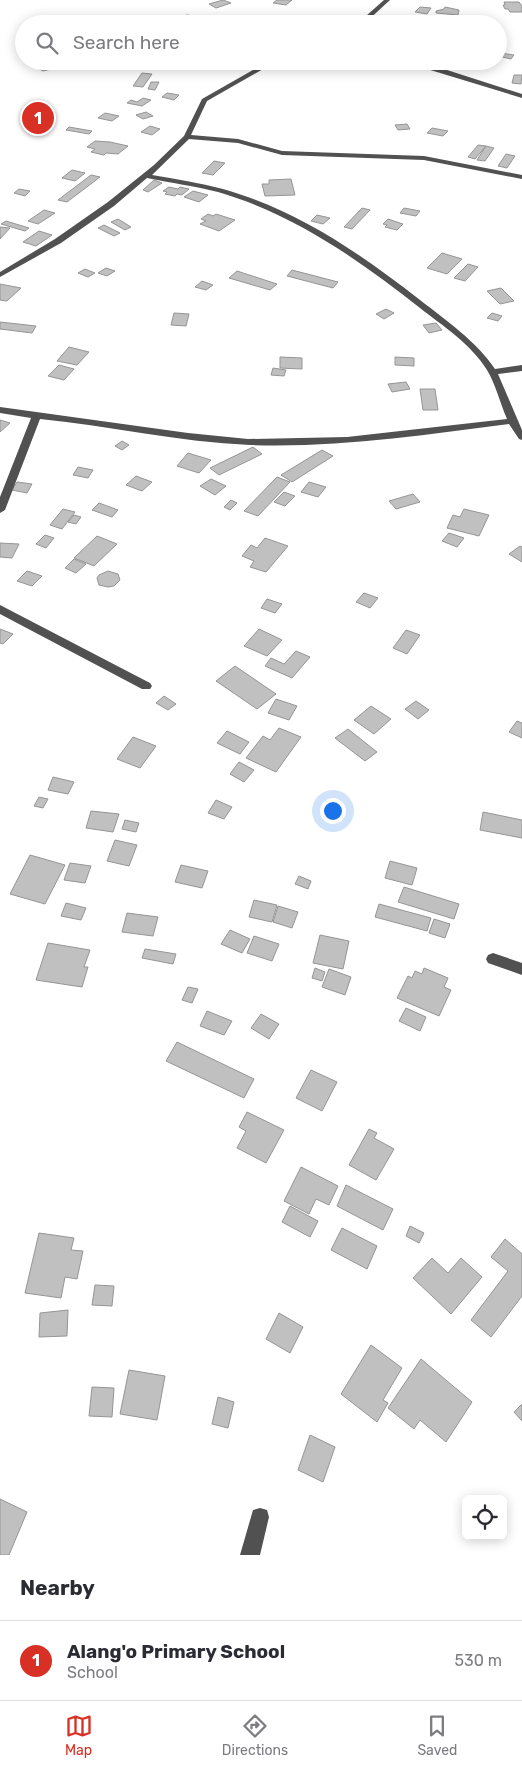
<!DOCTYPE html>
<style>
body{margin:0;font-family:Rubik,sans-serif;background:#f7f7f7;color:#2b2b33}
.controls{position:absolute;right:15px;bottom:15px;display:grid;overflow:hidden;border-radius:8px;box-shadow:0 2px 12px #0003}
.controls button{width:45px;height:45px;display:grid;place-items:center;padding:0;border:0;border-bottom:1px solid #e1e1e2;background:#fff;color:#2b2b33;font:25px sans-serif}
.you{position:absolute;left:332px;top:810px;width:18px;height:18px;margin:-12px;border:4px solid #fff;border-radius:50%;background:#1a73e8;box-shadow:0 0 0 8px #1a73e833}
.badge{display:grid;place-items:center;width:32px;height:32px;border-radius:50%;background:#d93025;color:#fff;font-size:16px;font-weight:700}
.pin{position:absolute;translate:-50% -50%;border:2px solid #fff;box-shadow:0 1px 5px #0006}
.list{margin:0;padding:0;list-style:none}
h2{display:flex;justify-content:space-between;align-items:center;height:65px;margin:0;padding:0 20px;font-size:21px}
h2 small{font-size:16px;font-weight:400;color:#7c7c81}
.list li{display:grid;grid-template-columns:32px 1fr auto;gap:15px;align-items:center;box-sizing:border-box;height:80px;padding:0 20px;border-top:1px solid #e1e1e2}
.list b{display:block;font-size:19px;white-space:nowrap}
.list p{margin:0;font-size:16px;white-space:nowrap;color:#7c7c81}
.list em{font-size:16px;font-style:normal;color:#7c7c81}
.icon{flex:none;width:28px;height:28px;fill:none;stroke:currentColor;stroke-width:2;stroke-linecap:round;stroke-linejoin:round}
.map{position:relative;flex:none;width:522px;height:1555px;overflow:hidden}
.search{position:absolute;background:#fff;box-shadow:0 2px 12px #0003;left:15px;right:15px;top:15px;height:55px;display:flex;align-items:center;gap:12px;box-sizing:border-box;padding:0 18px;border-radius:28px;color:#7c7c81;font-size:19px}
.sheet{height:145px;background:#fff}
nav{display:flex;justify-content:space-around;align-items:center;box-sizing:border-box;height:70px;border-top:1px solid #e1e1e2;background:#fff;font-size:14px;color:#7c7c81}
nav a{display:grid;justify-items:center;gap:2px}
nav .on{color:#d93025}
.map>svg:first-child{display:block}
.building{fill:#c0c0c0;stroke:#959595}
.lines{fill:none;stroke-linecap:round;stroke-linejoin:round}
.minor{fill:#515151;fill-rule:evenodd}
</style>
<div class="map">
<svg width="522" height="1555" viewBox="0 0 522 1555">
<rect width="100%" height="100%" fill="#fff"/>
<path class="building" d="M223,0L231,3L216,8L209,4Z
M277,0H292L286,5L273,3Z
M504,2H519L522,6V12H510L508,9H505L503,5H505Z
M420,7L431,8L427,14L415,12Z
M445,7L459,10L458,15L436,13V11L444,9Z
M186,15L195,16L190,22L180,21Z
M442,18L455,19L464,20L463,24H441Z
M500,53L514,55L511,59L498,56Z
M39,63L51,69L43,71L32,65Z
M142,73L152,74L143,87L133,86Z
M514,75H522L521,84L512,83Z
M151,82H159L155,90L148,89Z
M167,93L179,95L174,100L162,97Z
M143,98L151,100L142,106L127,103L131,100L137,102Z
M146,112L153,116L143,119L136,115Z
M105,113L119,116L112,121L98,118Z
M407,124L410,129L398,130L395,125Z
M150,126L160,129L152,135L141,132Z
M69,127L92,131L89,134L66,130Z
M432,128L448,131L443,136L427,133Z
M95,141L110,142L128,146L118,154L106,153L104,155L91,152L95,149L87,147Z
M478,145L486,146L475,159L468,157Z
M486,146L494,148L485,161L477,160Z
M506,154L515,156L507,168L498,166Z
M214,161L225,163L213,175L202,173Z
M72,170L85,173L75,181L62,178Z
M91,175L100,177L67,202L58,200Z
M291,179L295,195L265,196L262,184H269V180Z
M154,180L162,183L148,192L143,190Z
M169,187L178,189L180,187L189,189L182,195L177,194L175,196L165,194L167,192L163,191Z
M19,189L30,191L25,196L14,193Z
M193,191L208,195L199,202L184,197Z
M362,208L370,210L352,229L344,227Z
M404,208L420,211L416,216L400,213Z
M44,210L55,213L38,224L28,221Z
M208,214L213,216L216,214L235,220L219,231L200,224L206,221L201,219Z
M317,215L330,218L323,224L311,221Z
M118,219L131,227L125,230L111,222Z
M388,219L403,224L397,230L385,227L387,225L383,224Z
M6,221L29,228L25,231L1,224Z
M104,225L120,233L114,236L98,228Z
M0,227L10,228L0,239Z
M39,231L52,235L36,246L23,242Z
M442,253L462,259L447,274L427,268Z
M468,264L478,267L465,281L454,278Z
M106,268L115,271L107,276L98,273Z
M85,269L95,273L88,277L78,273Z
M292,270L338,282L333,288L287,276Z
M237,271L277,284L270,290L229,278Z
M202,281L213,285L206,290L195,287Z
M0,284L21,288L7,301L0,300Z
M501,288L514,301L500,304L487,291Z
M386,309L394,313L384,319L376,314Z
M174,313L189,314L186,326L171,325Z
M492,313L502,316L498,321L487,318Z
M0,322L36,326L32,333L0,329Z
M436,323L442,330L429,333L423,325Z
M69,347L89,352L77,365L57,361Z
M280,357L302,358V369L280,368Z
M395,357L414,358V366L395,365Z
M59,365L74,369L64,380L48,376Z
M273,368L286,370L284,376L271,375Z
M406,382L410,389L392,392L388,384Z
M420,389H435L438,410H423Z
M0,420L10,423L0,432Z
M122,441L129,445L122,450L115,446Z
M253,447L262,454L219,475L210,468Z
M322,450L333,456L292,482L281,475Z
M188,453L211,460L199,473L177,466Z
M78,467L93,470L88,478L73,475Z
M136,476L152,482L142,491L126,485Z
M277,477L290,482L258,516L244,511Z
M211,479L226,486L215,495L200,486Z
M17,482L32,484L27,493L12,490Z
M309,482L326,487L318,497L301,492Z
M284,492L295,496L285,506L274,502Z
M413,494L420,502L396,509L389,501Z
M231,500L237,503L230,510L224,507Z
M99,503L118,510L112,517L92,510Z
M63,509L75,512L62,529L50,525Z
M464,509L489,515L479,536L447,528L453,515L460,517Z
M74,515L81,517L76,524L68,522Z
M449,533L464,538L457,547L442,541Z
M45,535L54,538L46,548L36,544Z
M97,536L117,544L94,566L74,558Z
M265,538L288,546L266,572L250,567L254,561L242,556L251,545L257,548Z
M0,543L19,544L12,558L0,557Z
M520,546L522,547V562L509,554Z
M74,559L86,564L76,573L65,568Z
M27,571L42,576L32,586L17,581Z
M108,571L118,574L120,580L114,586L108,587L99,585L97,578L99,575Z
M364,593L378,598L370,608L356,602Z
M267,599L282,604L275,613L261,608Z
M0,629L13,634L3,644L0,643Z
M259,629L282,640L267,656L244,646Z
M406,630L420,635L407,654L393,648Z
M296,651L310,657L292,678L265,666L271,658L284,664Z
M235,666L276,694L257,709L216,681Z
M164,696L176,704L168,710L156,703Z
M276,699L297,706L289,720L268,713Z
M416,701L429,710L418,719L405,709Z
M371,706L391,719L374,734L354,720Z
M517,721L522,723V738L509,732Z
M279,728L301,737L276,772L246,758L263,736L270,740Z
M348,729L377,752L365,761L335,738Z
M227,731L249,742L240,754L217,743Z
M133,737L156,746L140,768L117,759Z
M239,762L254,770L244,782L230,774Z
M53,777L74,782L68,794L48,790Z
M39,797L48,799L43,808L34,806Z
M216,800L232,807L224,819L208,813Z
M91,811L119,814L113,832L86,828Z
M483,812L522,820V838L480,830Z
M125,820L139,823L136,832L122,829Z
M115,840L137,845L129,866L107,861Z
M30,855L65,865L45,904L10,894Z
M390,861L417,868L412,885L385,878Z
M70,863L91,866L85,883L64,880Z
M181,865L208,871L202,888L175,882Z
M299,876L311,881L308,889L295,884Z
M404,887L459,904L454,919L398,902Z
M254,900L277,905L272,922L249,917Z
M66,903L86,908L81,920L61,916Z
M379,904L431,918L427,931L375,917Z
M278,906L298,912L292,928L273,922Z
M127,913L158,917L153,936L122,932Z
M434,919L450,924L445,938L429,933Z
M230,930L250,939L242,953L221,944Z
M320,935L349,941L343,969L313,963Z
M254,936L279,944L272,961L247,953Z
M48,943L90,950L84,967H88L82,987L36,980Z
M145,949L176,954L173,964L142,958Z
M315,968L325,972L322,981L312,978Z
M424,968L448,978L444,987L451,990L439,1016L397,998L408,976L412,978L415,971L422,974Z
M329,969L351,977L345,995L322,987Z
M188,987L198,989L192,1003L182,1000Z
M406,1008L426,1017L420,1031L399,1021Z
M207,1011L232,1021L224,1035L200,1026Z
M261,1014L279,1024L269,1039L251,1028Z
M177,1042L254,1079L244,1098L166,1061Z
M311,1070L337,1082L322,1111L296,1098Z
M247,1112L284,1130L266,1163L237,1148L246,1131L239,1127Z
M369,1129L377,1133L374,1138L394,1149L376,1180L349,1165Z
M301,1167L338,1186L329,1205L316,1199L309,1214L284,1201Z
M346,1185L393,1209L383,1230L337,1206Z
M290,1206L318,1221L310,1237L282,1222Z
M410,1226L424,1233L419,1243L406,1236Z
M342,1228L377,1246L367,1269L331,1250Z
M39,1233L74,1238L71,1250L83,1251L77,1279L65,1277L61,1298L25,1293Z
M505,1239L522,1254V1296L491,1337L471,1320L508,1271L491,1257Z
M432,1258L448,1273L461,1258L482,1277L451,1314L413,1278Z
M95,1285L114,1286L112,1306L92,1305Z
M68,1310L67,1336L39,1337L40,1313Z
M279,1313L303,1327L290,1353L266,1339Z
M371,1345L402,1368L383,1400L388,1403L377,1422L341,1394Z
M421,1359L472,1402L446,1442L420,1420L414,1429L388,1408Z
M129,1370L165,1376L157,1420L120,1414Z
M92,1387L114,1388L112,1417L89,1416Z
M218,1397L234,1402L228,1428L212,1424Z
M522,1404V1421L514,1412Z
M310,1435L335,1447L323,1482L298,1470Z
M0,1499L27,1512L9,1555H0Z"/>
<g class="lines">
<path class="minor" d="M384,0H390L364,24H357Z
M269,61H277L207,101L191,135L238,139L282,151L424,156L522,175V179L424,160L282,155L238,143L189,139L152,175C176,179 199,183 223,189C297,210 360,253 420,300C447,321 476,341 495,369L522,365V371L498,374L522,430V440L519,439L509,424C423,435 337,448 250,445C179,442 110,426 40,419L5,510L0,513V497L31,418L0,413V407L188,433L248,439L347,437L507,419C500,403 496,385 487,370C471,344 443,326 420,308C359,260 294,214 218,192C195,186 171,183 147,178L114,206L61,243L0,277V272L55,239L108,202L154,165L184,136L202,99Z
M410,61H419L522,94V98L427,69Z
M0,605L150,683L152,686L150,689H142L0,614Z
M493,953L522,963V975L488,963L486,959L488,955Z
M260,1508L267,1510L269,1517L260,1555H240L253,1510Z"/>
</g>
</svg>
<div class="controls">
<button><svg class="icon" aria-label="locate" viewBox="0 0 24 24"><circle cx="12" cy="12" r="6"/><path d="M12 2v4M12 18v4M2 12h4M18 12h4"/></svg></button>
</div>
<div class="you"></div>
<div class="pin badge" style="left:38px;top:118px">1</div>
<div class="search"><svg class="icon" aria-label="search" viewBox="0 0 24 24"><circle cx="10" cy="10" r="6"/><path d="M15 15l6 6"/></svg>Search here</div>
</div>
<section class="sheet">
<h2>Nearby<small></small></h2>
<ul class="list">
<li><span class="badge">1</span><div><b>Alang'o Primary School</b><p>School</p></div><em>530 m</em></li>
</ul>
</section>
<nav>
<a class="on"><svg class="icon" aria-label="map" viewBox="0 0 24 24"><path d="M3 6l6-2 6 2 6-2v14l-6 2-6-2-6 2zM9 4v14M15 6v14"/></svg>Map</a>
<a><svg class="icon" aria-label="directions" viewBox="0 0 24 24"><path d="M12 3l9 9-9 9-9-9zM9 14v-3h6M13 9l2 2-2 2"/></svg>Directions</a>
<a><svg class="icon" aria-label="saved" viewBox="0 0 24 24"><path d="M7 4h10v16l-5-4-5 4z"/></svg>Saved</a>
</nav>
